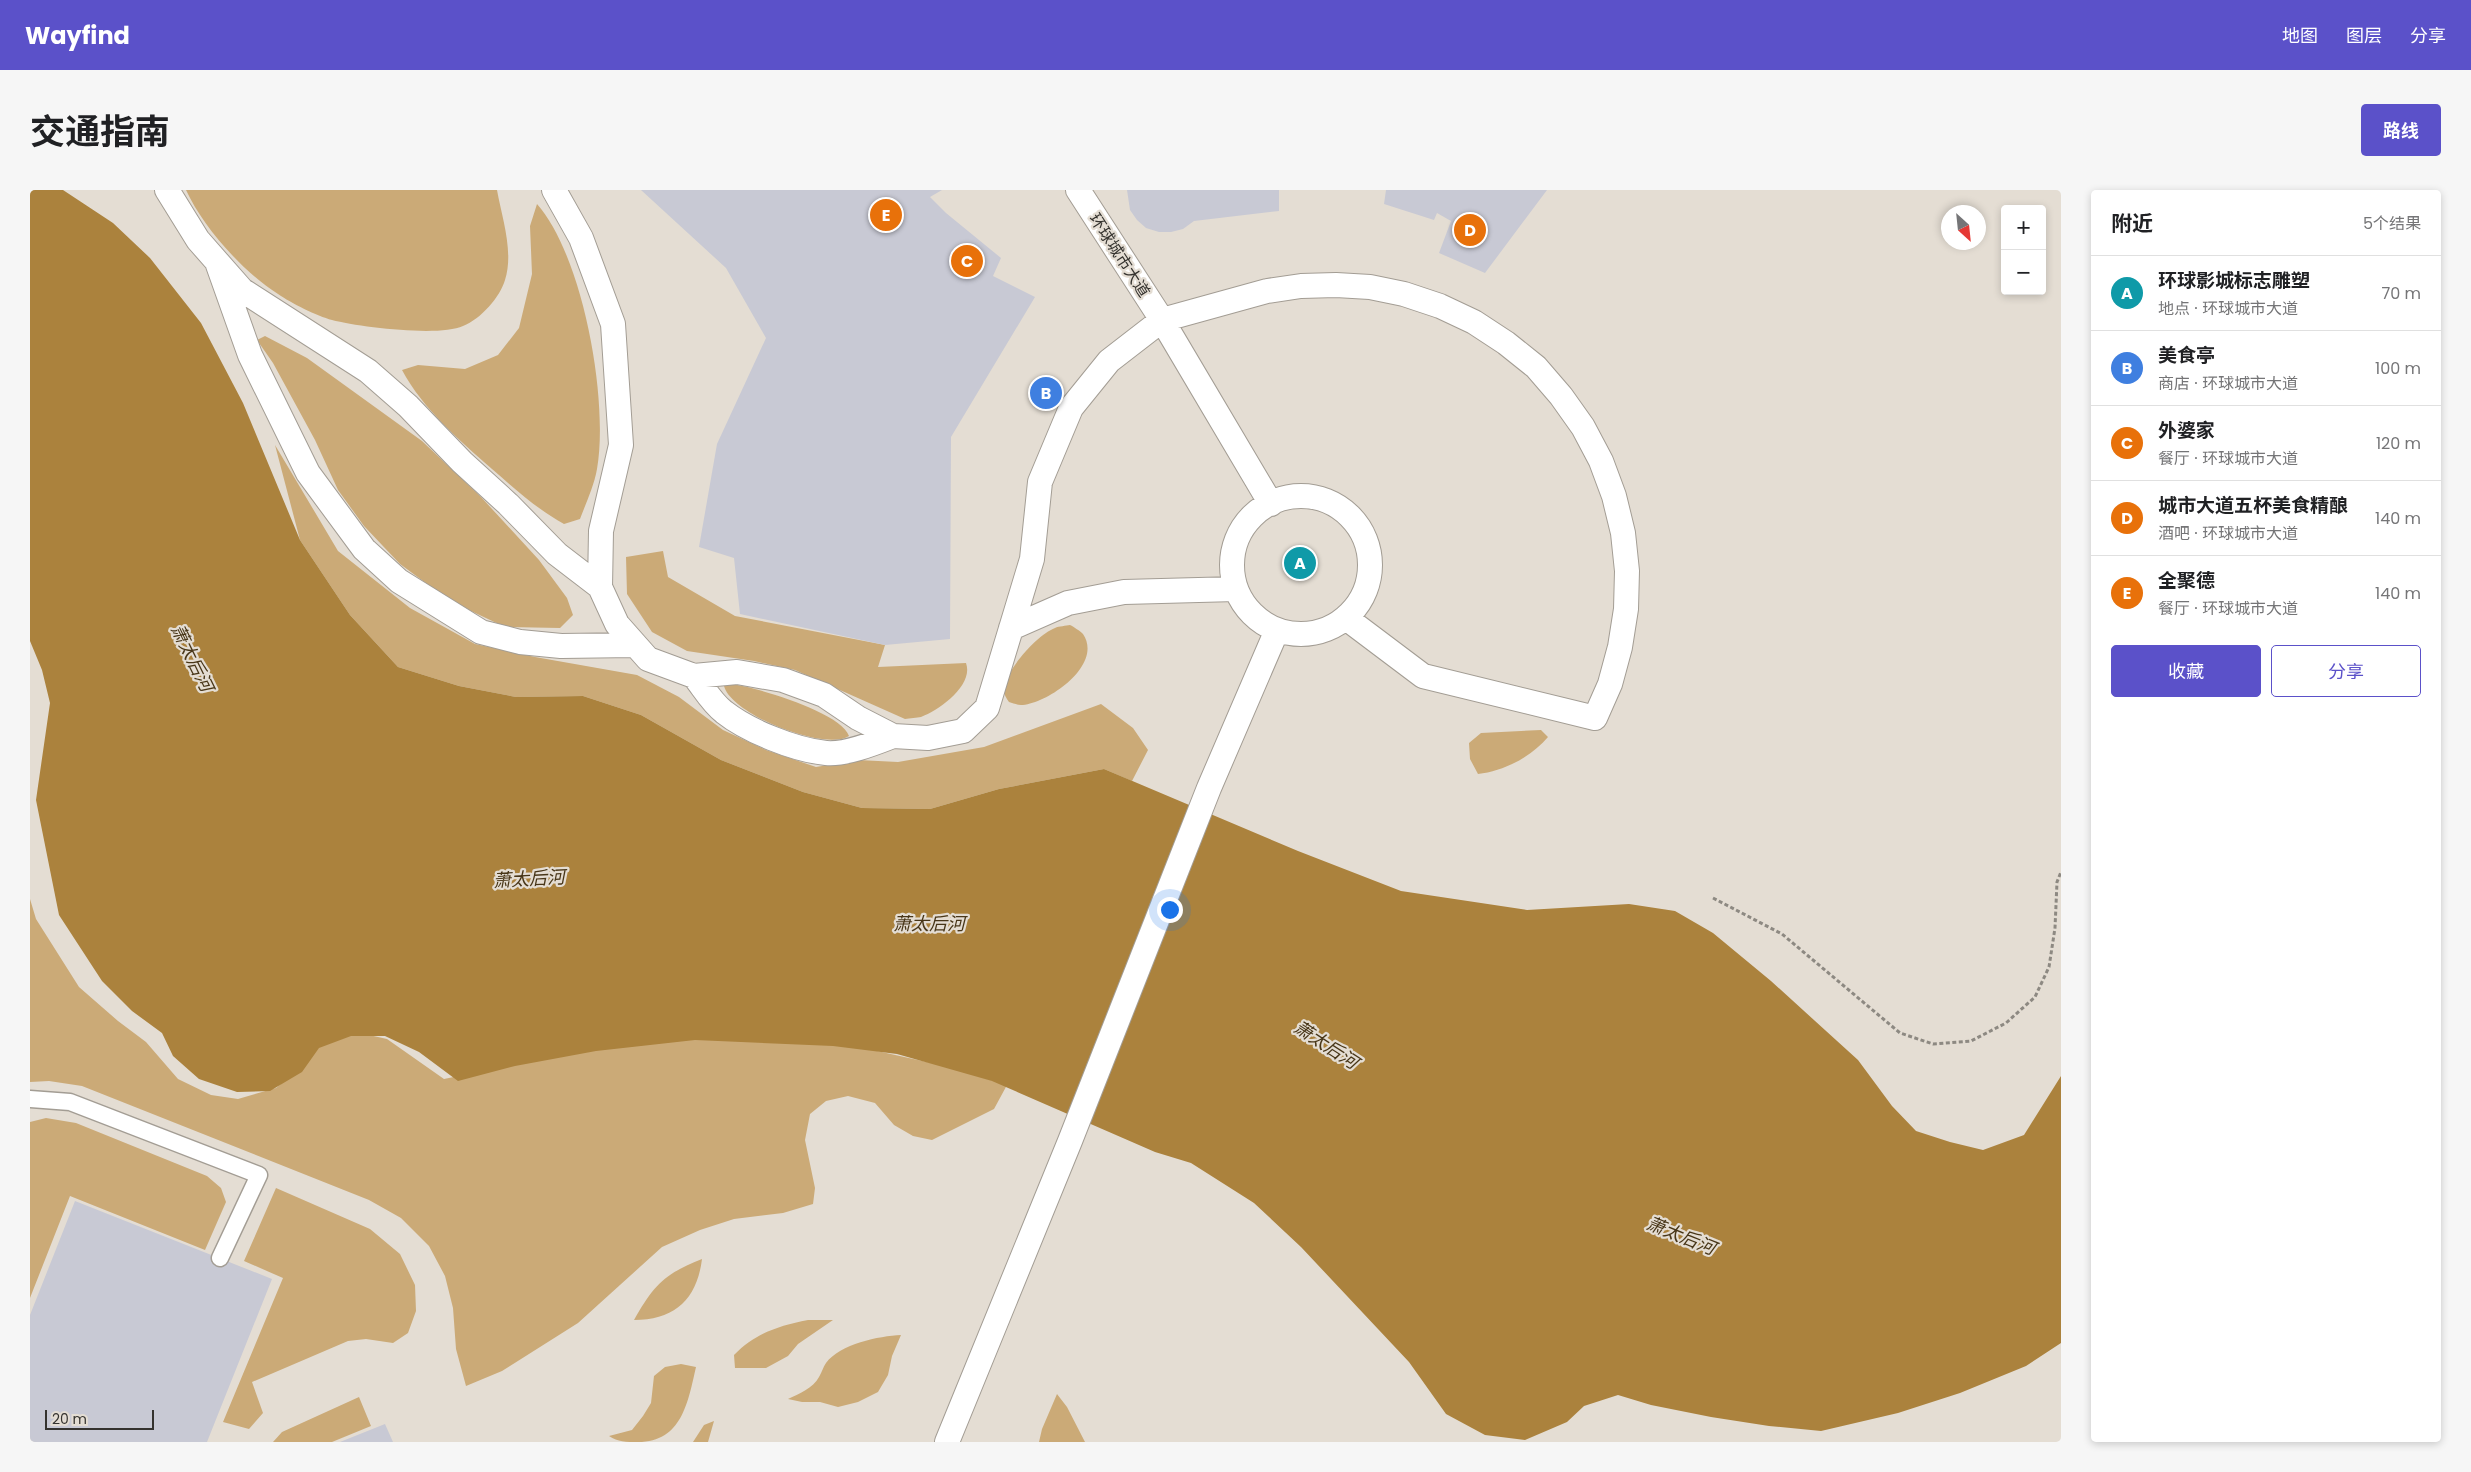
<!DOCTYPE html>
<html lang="zh">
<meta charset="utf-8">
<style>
body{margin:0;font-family:Poppins,"Noto Sans SC",sans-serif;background:#f6f6f6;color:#202124}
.controls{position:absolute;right:15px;top:15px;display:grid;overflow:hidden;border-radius:5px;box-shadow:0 2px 8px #0003}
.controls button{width:45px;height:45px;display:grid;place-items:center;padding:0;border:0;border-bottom:1px solid #e0e0e0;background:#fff;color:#202124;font:25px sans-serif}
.compass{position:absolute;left:1911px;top:15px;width:45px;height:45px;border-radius:50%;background:#fff;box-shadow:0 2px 8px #0003;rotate:153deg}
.scale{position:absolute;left:15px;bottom:12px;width:109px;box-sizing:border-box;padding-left:5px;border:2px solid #35332f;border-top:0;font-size:14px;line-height:18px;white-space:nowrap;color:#35332f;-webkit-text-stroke:4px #e4ddd3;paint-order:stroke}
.you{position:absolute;left:1139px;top:719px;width:18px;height:18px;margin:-12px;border:4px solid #fff;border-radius:50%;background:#1a73e8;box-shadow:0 0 0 8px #1a73e833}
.badge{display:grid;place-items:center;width:32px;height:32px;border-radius:50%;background:#5b51c9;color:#fff;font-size:16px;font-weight:700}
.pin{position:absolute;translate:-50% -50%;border:2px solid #fff;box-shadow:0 1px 5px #0006}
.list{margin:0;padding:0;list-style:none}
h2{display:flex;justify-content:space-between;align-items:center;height:65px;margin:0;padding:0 20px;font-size:21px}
h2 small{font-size:16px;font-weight:400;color:#757577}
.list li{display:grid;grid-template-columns:32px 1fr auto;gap:15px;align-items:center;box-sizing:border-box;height:75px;padding:0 20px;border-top:1px solid #e0e0e0}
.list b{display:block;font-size:19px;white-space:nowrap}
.list p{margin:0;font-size:16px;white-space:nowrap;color:#757577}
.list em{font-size:16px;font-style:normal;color:#757577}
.actions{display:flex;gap:10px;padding:15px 20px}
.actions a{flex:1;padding:11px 0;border:1px solid #5b51c9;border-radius:5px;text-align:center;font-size:18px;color:#5b51c9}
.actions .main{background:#5b51c9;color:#fff}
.map{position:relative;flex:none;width:2031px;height:1252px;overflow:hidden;border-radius:5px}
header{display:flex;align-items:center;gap:30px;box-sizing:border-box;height:70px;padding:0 25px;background:#5b51c9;color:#fff}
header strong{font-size:24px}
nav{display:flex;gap:28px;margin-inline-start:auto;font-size:18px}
.intro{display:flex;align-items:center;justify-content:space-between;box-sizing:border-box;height:120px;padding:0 30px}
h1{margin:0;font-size:35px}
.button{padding:12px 22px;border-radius:5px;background:#5b51c9;color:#fff;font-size:18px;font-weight:700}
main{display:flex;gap:30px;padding:0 30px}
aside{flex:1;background:#fff;border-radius:5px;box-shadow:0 2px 8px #0003}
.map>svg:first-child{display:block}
.green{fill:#cbaa77}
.water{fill:#ab823d}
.building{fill:#c8c9d4}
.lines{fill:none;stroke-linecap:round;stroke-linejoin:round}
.service-casing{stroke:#a39d94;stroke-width:19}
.pedestrian-casing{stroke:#a39d94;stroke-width:26}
.path{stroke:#8d8982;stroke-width:3;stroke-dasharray:4 2.5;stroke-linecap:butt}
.service{stroke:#fff;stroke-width:16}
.pedestrian{stroke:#fff;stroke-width:24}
.labels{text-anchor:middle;stroke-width:4.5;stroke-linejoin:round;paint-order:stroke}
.street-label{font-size:16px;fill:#35332f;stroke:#e4ddd3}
.water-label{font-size:18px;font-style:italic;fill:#483618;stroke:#e4ddd3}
</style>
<header>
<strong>Wayfind</strong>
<nav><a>地图</a><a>图层</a><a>分享</a></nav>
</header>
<div class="intro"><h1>交通指南</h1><a class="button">路线</a></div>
<main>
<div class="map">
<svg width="2031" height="1252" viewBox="0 0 2031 1252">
<rect width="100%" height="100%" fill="#e4ddd3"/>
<path class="green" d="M156,0H467C472,28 484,62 475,90C470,107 451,129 433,136C409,147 329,137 302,130C287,126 261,113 248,104C213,82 173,37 156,0Z
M507,14C553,66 579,210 567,279C564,296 556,313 550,329L534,334C507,319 485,299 462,279C429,250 393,219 372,180L388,175L435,179L468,165L489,138L502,84L500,36Z
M235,146L277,168L392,251L451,307L509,370L537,408L543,425L530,438L475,437L441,421L404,399L370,374L334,336L308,300L285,250L243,173L227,150Z
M245,255L308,361L380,418L445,454L505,467L607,485L649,507L693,540L736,560L786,577L828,570L868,572L954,557L1071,514L1103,538L1118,560L1102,591L1074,579L969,599L900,619L832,618L773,602L691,570L611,525L553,506L486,507L429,496L368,477L320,425L270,350Z
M633,361L638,387L705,426L855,455L848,477L936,473C944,495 910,520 891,527C887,528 880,528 875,529L765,480L724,471L657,461L622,442L597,404L596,367Z
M1040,435C1044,437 1050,441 1053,444C1074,475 1017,514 991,515C987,515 983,513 979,512C976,508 973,503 974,498C977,479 1007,445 1025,438C1029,436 1036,436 1040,435Z
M701,494C726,497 811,522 819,546C794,562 701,524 694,496Z
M1511,540L1518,547C1501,567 1474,581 1448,584L1440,569L1439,553L1451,543Z
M0,709L6,729L49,797L88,831L116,852L148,889L181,905L208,909L246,898L273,876L295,850L321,841L357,849L414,889L626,846L820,855L915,876L977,895L964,919L902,950L883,946L864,935L845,913L818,906L796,911L780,924L775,950L785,998L783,1014L753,1023L704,1029L670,1040L632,1057L548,1133L472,1181L436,1196L426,1159L423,1118L415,1086L399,1056L371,1028L339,1010L52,896L19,891L0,892Z
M16,928L46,933L177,986L191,998L196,1012L175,1060L40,1006L0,1108V932Z
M246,998L340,1039L370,1064L385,1095L386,1121L378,1143L363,1153L336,1149L318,1151L222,1192L233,1223L219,1239L193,1232L253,1088L214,1071Z
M672,1069C667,1109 645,1130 604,1130C624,1095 634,1084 672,1069Z
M778,1130H803L768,1154L758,1166L736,1178H705L704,1165C726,1143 748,1136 778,1130Z
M871,1145L862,1166L858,1185L848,1202L828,1212L808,1217L790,1212H772L758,1209C769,1204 783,1198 789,1187C792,1182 793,1177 796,1173C810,1154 849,1146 871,1145Z
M651,1174L666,1177C658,1212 652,1252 608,1252C596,1252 588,1252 579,1246L602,1240L613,1226L621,1213L624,1186L635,1177Z
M1027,1204L1037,1217L1055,1252H1009L1012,1239Z
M329,1207L341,1236L302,1252H243L252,1242Z
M684,1231L678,1252H663L674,1235Z"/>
<path class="water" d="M0,0H33L83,33L120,68L171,133L213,213L270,350L320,425L368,477L429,496L486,507L553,506L611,525L691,570L773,602L832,618L900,619L969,599L1074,579L1268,661L1371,701L1497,720L1599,714L1645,721L1683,743L1741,791L1828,870L1862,916L1886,941L1920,952L1953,960L1994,945L2031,886V1153L1996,1176L1930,1203L1868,1223L1791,1241L1739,1236L1681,1227L1621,1215L1588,1205L1554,1216L1537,1232L1495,1250L1455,1245L1416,1224L1379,1172L1271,1057L1224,1013L1161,973L1125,962L962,891L867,864L803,856L665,850L566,861L485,876L428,891L389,862L355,846H321L289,858L272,882L240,901L207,902L169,889L143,866L132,843L102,821L72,791L29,725L6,610L20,513L12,480L0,451Z"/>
<path class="building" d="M611,0H912L900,7L916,23L971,68L963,86L1005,107L921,247L920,449L855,455L710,424L704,368L669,357L687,254L736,148L696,78Z
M1097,0H1249V21L1164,31L1153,39L1141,42H1129L1116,38L1107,30L1100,20Z
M1356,0H1517L1455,83L1409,63L1421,31L1407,23L1404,30L1354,14Z
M45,1011L242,1089L177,1252H0V1125Z
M355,1234L363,1252H310Z"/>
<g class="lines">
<g class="service-casing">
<path id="service" d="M0,909L40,912L229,985L190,1068"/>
</g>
<g class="pedestrian-casing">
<path id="pedestrian" d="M137,0L168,50L212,100L338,181L378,216L432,272L478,314L527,364L570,397
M524,0L551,48L583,134L591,255L571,341L570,397L587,434L618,469L664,486L707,482L753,490L794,505L828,528L863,546L898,548L933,541L957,518L1002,369L1010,292L1041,218L1079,171L1132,130L1237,101L1271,96L1306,95L1340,97L1374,104L1410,116L1444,132L1476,153L1506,177L1531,206L1553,237L1571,271L1584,306L1593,343L1597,381L1596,419L1590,457L1580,494L1565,528L1393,486L1316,428
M1048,0L1132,130L1241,314
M188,75L220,165L278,283L334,359L369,391L451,442L490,452L531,456L604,455
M1202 375a69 69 0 1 1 138 0a69 69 0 1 1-138 0Z
M981,438L1038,413L1094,402L1206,399
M664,486C673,497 682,513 694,522C718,541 765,560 796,563C815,565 845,553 863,546
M917,1252L1040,951L1179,598L1247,440"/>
</g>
<path class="path" d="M1683,708L1752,744L1870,843L1903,854L1941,851L1976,833L2005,807L2019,777L2025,738L2027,692L2031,682"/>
<use href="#service" class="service"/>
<use href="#pedestrian" class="pedestrian"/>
</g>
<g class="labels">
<g class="street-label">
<text transform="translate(1090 65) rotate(57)" y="6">环球城市大道</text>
</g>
<g class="water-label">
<text transform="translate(162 468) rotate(64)" y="6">萧太后河</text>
<text transform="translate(499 689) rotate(-3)" y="6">萧太后河</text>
<text x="899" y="740">萧太后河</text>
<text transform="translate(1296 855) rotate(33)" y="6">萧太后河</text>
<text transform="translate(1651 1046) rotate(22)" y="6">萧太后河</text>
</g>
</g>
</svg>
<div class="controls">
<button>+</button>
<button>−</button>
</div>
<svg class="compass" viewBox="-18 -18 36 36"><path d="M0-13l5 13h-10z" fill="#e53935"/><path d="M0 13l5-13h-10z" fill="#757577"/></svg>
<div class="scale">20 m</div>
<div class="you"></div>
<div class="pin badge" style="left:1270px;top:373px;background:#0f9aa8">A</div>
<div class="pin badge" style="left:1016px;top:203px;background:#3f7fe0">B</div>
<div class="pin badge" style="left:937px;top:71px;background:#e8710a">C</div>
<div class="pin badge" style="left:1440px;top:40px;background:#e8710a">D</div>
<div class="pin badge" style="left:856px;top:25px;background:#e8710a">E</div>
</div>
<aside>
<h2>附近<small>5个结果</small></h2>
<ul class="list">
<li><span class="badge" style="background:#0f9aa8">A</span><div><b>环球影城标志雕塑</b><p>地点 · 环球城市大道</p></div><em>70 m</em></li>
<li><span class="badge" style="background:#3f7fe0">B</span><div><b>美食亭</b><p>商店 · 环球城市大道</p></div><em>100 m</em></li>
<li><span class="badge" style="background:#e8710a">C</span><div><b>外婆家</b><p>餐厅 · 环球城市大道</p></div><em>120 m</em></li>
<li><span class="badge" style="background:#e8710a">D</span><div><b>城市大道五杯美食精酿</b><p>酒吧 · 环球城市大道</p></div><em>140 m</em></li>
<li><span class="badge" style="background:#e8710a">E</span><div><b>全聚德</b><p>餐厅 · 环球城市大道</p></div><em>140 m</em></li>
</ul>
<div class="actions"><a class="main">收藏</a><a>分享</a></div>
</aside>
</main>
